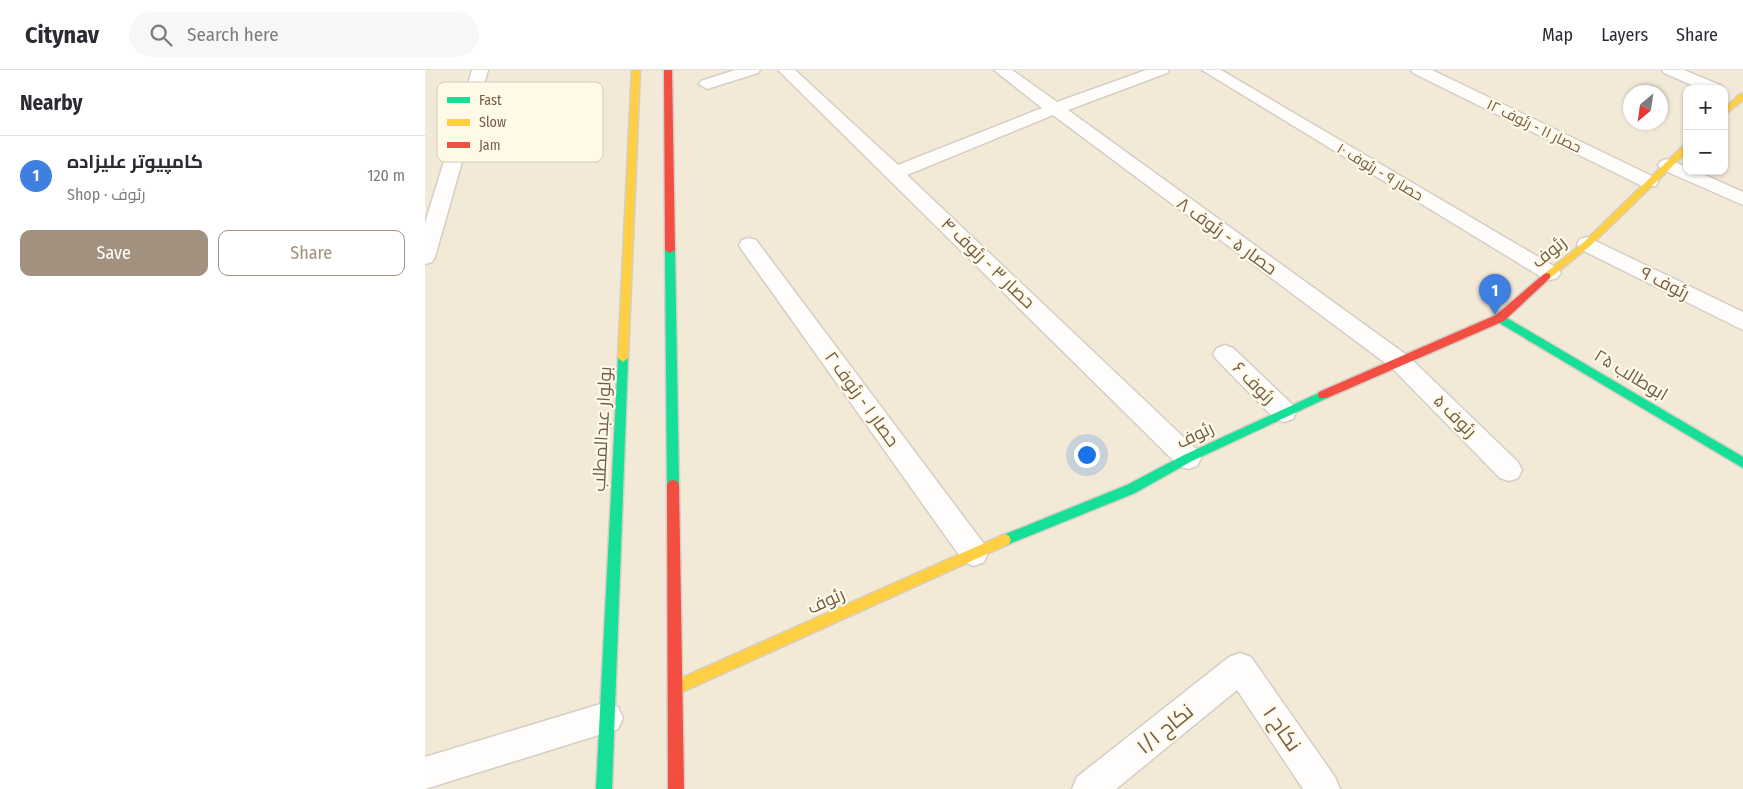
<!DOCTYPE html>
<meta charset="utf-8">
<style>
body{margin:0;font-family:"Fira Sans Condensed",Cairo,sans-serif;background:#f7f7f7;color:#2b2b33}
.controls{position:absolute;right:15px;top:15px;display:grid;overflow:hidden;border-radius:10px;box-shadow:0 1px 4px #0004}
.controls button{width:45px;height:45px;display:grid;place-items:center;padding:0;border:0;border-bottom:1px solid #e1e1e2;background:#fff;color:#2b2b33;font:25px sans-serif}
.compass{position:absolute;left:1198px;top:15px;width:45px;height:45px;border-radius:50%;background:#fff;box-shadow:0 1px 4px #0004;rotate:209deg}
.you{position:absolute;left:661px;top:384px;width:18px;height:18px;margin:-12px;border:4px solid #fff;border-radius:50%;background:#1a73e8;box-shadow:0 0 0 8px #1a73e833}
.badge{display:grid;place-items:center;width:32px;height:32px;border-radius:50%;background:#a2917f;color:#fff;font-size:16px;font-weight:700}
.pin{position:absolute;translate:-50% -41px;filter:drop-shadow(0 1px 2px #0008)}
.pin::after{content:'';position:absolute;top:26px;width:18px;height:15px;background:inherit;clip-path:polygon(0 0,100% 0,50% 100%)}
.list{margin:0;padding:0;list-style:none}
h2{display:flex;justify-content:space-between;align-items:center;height:65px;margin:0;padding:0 20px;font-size:21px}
h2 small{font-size:16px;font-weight:400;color:#7c7c81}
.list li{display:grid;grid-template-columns:32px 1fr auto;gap:15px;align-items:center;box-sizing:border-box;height:80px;padding:0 20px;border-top:1px solid #e1e1e2}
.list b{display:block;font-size:19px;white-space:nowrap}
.list p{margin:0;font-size:16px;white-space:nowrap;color:#7c7c81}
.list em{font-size:16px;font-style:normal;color:#7c7c81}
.actions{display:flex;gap:10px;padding:15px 20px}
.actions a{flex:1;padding:11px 0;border:1px solid #a2917f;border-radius:10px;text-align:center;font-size:18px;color:#a2917f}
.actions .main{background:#a2917f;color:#fff}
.icon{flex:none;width:28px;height:28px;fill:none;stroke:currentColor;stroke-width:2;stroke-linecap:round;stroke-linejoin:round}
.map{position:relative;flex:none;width:1318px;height:719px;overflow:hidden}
header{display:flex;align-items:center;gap:30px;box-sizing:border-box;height:70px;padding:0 25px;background:#fff;border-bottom:1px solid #e1e1e2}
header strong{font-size:24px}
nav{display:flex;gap:28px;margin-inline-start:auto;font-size:18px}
.search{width:350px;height:45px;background:#f7f7f7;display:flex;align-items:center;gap:12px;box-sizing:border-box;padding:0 18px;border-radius:28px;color:#7c7c81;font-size:19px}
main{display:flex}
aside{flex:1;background:#fff}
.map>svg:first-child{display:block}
.residential{fill:#f3e9d7;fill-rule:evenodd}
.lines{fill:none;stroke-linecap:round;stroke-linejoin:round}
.street-casing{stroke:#d5cec5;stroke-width:3}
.fast-casing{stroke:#d6cec4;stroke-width:3}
.slow-casing{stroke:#d6cec4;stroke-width:3}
.jam-casing{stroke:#d6cec4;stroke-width:3}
.street{fill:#fefdfb;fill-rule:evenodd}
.fast{fill:#16e098;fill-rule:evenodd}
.slow{fill:#ffcf43;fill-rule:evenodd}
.jam{fill:#f24e42;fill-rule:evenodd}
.labels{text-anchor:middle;stroke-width:4.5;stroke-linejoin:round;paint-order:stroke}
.far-street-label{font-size:15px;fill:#755d47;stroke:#fff9e8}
.street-label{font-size:18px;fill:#755d47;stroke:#fff9e8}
.near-street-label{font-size:21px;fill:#755d47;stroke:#fff9e8}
.key{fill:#fff9e8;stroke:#d6cab8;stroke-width:1}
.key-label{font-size:14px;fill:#755d47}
</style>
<header>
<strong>Citynav</strong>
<div class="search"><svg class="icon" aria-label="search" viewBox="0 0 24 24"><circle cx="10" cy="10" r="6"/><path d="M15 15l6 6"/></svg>Search here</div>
<nav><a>Map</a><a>Layers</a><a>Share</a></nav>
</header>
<main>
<aside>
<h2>Nearby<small></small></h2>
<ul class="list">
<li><span class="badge" style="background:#3f7fe0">1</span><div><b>کامپیوتر علیزاده</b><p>Shop · رئوف</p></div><em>120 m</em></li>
</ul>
<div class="actions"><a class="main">Save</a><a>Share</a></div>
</aside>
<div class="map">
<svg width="1318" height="719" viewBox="0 0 1318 719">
<rect width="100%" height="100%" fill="#f7f2e7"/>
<path class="residential" d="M0,0H1318V719H0ZM1262,19H1299V101H1262ZM1206,22H1236V52H1206Z"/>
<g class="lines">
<g class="street-casing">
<path id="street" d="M47,0H63L10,187L7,192L0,194V153Z
M310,0H335L333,3L282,19L274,14L276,11Z
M353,0H370L473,95L617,38L569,0H587L632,32L721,0H744L742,3L643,40L983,286L1093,392L1097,400L1093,408L1084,411L1075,408L967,298L628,45L482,105L772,380L776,388L772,396L763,399L754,396Z
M777,0H796L1132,198L1136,203L1132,208L1125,210L1118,208Z
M986,0H1007L1231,108L1233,112L1231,116H1217L988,3Z
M1237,0H1259L1297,16L1299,19H1276L1239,3Z
M1242,89L1262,97V101H1271L1318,122V135L1236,99L1233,95L1236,91Z
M1162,167L1318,242V260L1155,179L1152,174L1155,169Z
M324,168L331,170L559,474L563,483L559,492L549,496L539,492L317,180L314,175L317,170Z
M800,275L808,278L868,335L871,342L868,349L859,352L850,349L792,290L788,284L792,278Z
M815,583L826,587L910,707L915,719H878L812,620L691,719H647L652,707L804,587Z
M182,632L193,637L198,648L193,659L0,719V687Z"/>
</g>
<g class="fast-casing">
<path id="fast" d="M245,177L250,180L254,415L252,419L248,420L244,419L242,415L240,180Z
M1075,244L1318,387V398L1071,251L1070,248Z
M198,284L203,288L187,719H171L193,288Z
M898,321L903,325L902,328L767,391L710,423L584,474L580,476L576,474L574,470L576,466L702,415L759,385Z"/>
</g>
<g class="slow-casing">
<path id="slow" d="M207,0H215L203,288L198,292L193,288Z
M1315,24H1318V30L1299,45V39Z
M1259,75H1262V82L1165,176L1125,208H1119V204L1159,172Z
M580,464L584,466L586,470L584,474L255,623L250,625L245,623L243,618L245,613Z"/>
</g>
<g class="jam-casing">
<path id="jam" d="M239,0H247L250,180L245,183L240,180Z
M1122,203L1125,204V208L1079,251L902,328H894L893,325L894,322L1071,245L1119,204Z
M248,410L252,411L254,415L259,719H243L242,415L244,411Z"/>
</g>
<use href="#street" class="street"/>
<use href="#fast" class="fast"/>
<use href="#slow" class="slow"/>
<use href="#jam" class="jam"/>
</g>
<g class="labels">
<g class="far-street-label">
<text transform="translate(1109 56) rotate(26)" y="5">حصار ۱۱ - رئوف ۱۲</text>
<text transform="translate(955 102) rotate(31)" y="5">حصار ۹ - رئوف ۱۰</text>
</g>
<g class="street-label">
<text transform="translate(802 166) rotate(36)" y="6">حصار ۵ - رئوف ۸</text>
<text transform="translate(1124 182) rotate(-39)" y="6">رئوف</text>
<text transform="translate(563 193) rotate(44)" y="6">حصار ۳ - رئوف ۴</text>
<text transform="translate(1240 213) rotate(27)" y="6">رئوف ۹</text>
<text transform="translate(1206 305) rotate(31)" y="6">ابوطالب ۲۵</text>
<text transform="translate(829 313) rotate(45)" y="6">رئوف ۶</text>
<text transform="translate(437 329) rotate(54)" y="6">حصار ۱ - رئوف ۲</text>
<text transform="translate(1030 346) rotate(45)" y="6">رئوف ۵</text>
<text transform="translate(177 359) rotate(-87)" y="6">بولوار عبدالمطلب</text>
<text transform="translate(770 365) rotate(-26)" y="6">رئوف</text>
<text transform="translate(401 531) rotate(-24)" y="6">رئوف</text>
</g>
<g class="near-street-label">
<text transform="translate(740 659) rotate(-39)" y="7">نکاح ۱/۱</text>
<text transform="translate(857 659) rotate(55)" y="7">نکاح ۱</text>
</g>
</g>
<rect x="12" y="12" width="166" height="80" rx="8" class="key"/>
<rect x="22" y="27" width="23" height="6" fill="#16e098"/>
<rect x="22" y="49" width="23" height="7" fill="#ffcf43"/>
<rect x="22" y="72" width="23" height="6" fill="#f24e42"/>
<g class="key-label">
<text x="54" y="35">Fast</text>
<text x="54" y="57">Slow</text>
<text x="54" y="80">Jam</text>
</g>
</svg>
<div class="controls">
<button>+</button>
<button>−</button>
</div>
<svg class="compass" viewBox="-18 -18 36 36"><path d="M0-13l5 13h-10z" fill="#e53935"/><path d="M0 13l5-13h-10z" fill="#7c7c81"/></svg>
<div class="you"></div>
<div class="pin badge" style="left:1070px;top:245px;background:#3f7fe0">1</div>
</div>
</main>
